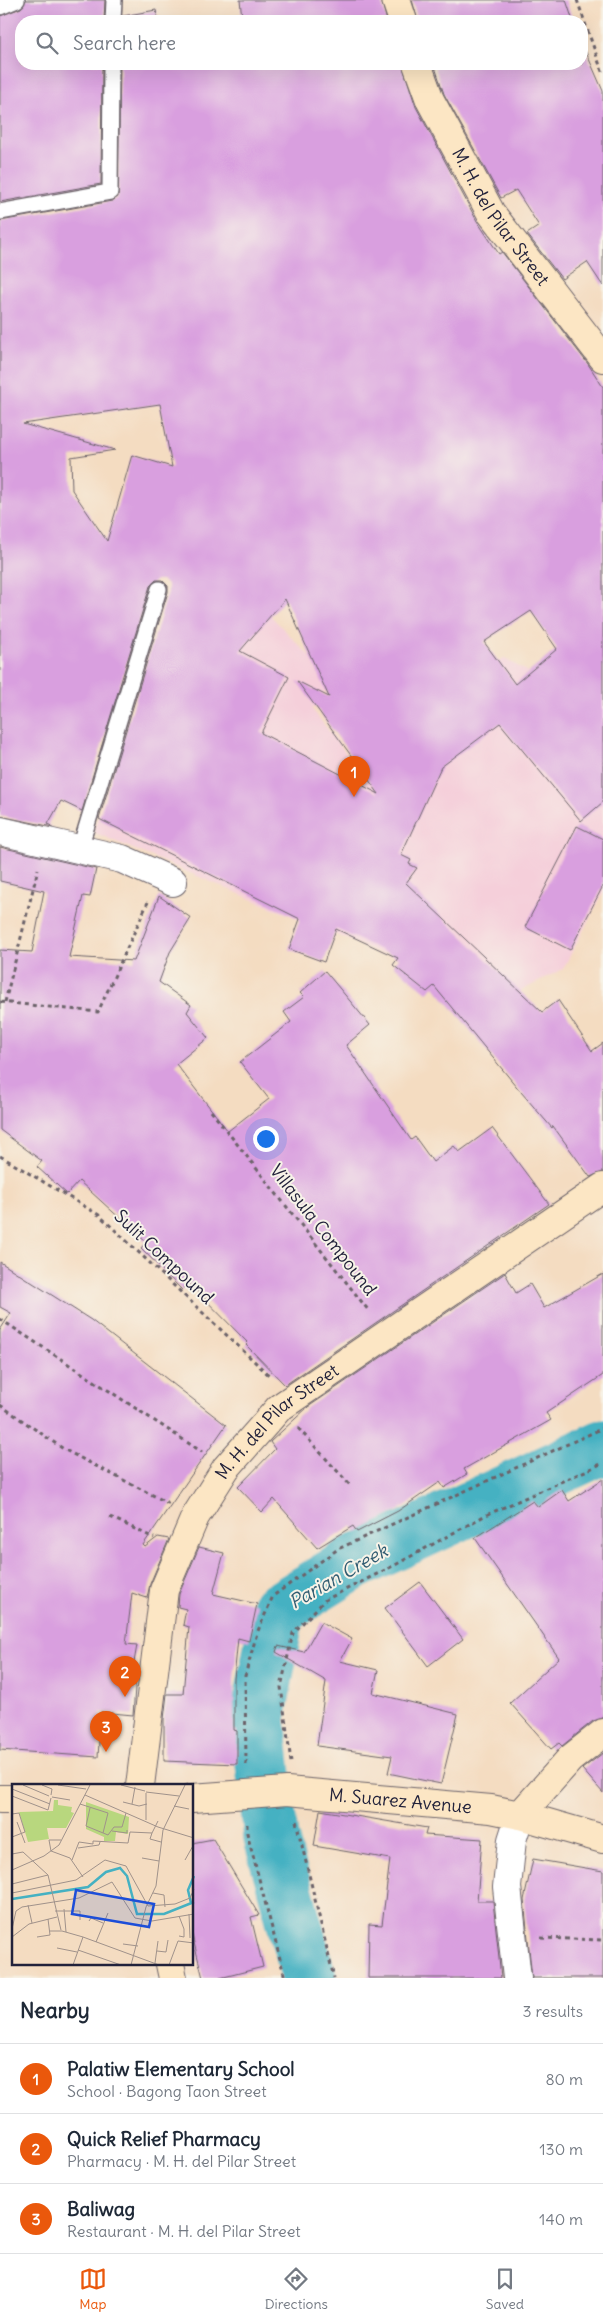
<!DOCTYPE html>
<meta charset="utf-8">
<style>
body{margin:0;font-family:Delius,sans-serif;background:#f2f2f3;color:#1f2937}
.you{position:absolute;left:265px;top:1138px;width:18px;height:18px;margin:-12px;border:4px solid #fff;border-radius:50%;background:#1a73e8;box-shadow:0 0 0 8px #1a73e833}
.badge{display:grid;place-items:center;width:32px;height:32px;border-radius:50%;background:#ea580c;color:#fff;font-size:16px;font-weight:700}
.pin{position:absolute;translate:-50% -41px;filter:drop-shadow(0 1px 2px #0008)}
.pin::after{content:'';position:absolute;top:26px;width:18px;height:15px;background:inherit;clip-path:polygon(0 0,100% 0,50% 100%)}
.list{margin:0;padding:0;list-style:none}
h2{display:flex;justify-content:space-between;align-items:center;height:65px;margin:0;padding:0 20px;font-size:21px}
h2 small{font-size:16px;font-weight:400;color:#747a83}
.list li{display:grid;grid-template-columns:32px 1fr auto;gap:15px;align-items:center;box-sizing:border-box;height:70px;padding:0 20px;border-top:1px solid #e0e1e3}
.list b{display:block;font-size:19px;white-space:nowrap}
.list p{margin:0;font-size:16px;white-space:nowrap;color:#747a83}
.list em{font-size:16px;font-style:normal;color:#747a83}
.icon{flex:none;width:28px;height:28px;fill:none;stroke:currentColor;stroke-width:2;stroke-linecap:round;stroke-linejoin:round}
.map{position:relative;flex:none;width:603px;height:1978px;overflow:hidden}
.search{position:absolute;background:#fff;box-shadow:0 5px 20px #0002;left:15px;right:15px;top:15px;height:55px;display:flex;align-items:center;gap:12px;box-sizing:border-box;padding:0 18px;border-radius:20px;color:#747a83;font-size:19px}
.sheet{height:275px;background:#fff}
nav{display:flex;justify-content:space-around;align-items:center;box-sizing:border-box;height:70px;border-top:1px solid #e0e1e3;background:#fff;font-size:14px;color:#747a83}
nav a{display:grid;justify-items:center;gap:2px}
nav .on{color:#ea580c}
.map>svg:first-child{display:block}
.built{fill:#f5cfda}
.lines{fill:none;stroke-linecap:round;stroke-linejoin:round}
.river{stroke:#45b1c2;stroke-width:55}
.building{fill:#d99fdf;fill-rule:evenodd}
.lane-casing{stroke:#6c636a;stroke-width:18}
.street-casing{stroke:#6c636a;stroke-width:30}
.secondary-casing{stroke:#6c636a;stroke-width:30}
.path{stroke:#6c636a;stroke-width:3;stroke-dasharray:4 4;stroke-linecap:butt}
.lane{stroke:#fff;stroke-width:15}
.street{stroke:#fff;stroke-width:28}
.secondary{stroke:#fce6c4;stroke-width:28}
.labels{text-anchor:middle;stroke-width:4;stroke-linejoin:round;paint-order:stroke}
.street-label{font-size:18px;fill:#22223b;stroke:#f7f3e8}
.water-label{font-size:19px;font-style:italic;fill:#305b71;stroke:#f7f3e8}
.inset-river{fill:none;stroke:#45b1c2;stroke-width:2.5}
.inset-road{fill:none;stroke:#a0928b;stroke-width:1}
.view{fill:#1d4ed8;fill-opacity:0.15;stroke:#1d4ed8;stroke-width:2.5}
.inset-edge{fill:none;stroke:#22223b;stroke-width:2.5}
</style>
<div class="map">
<svg width="603" height="1978" viewBox="0 0 603 1978">
<rect width="100%" height="100%" fill="#f7f3e8"/>
<filter id="ink" filterUnits="userSpaceOnUse"><feTurbulence type="fractalNoise" baseFrequency=".02" numOctaves="2"/><feDisplacementMap in="SourceGraphic" scale="10" xChannelSelector="R" yChannelSelector="G"/><feConvolveMatrix kernelMatrix="1 2 1 2 8 2 1 2 1" color-interpolation-filters="sRGB"/></filter>
<filter id="wash" filterUnits="userSpaceOnUse"><feTurbulence type="fractalNoise" baseFrequency=".0096" numOctaves="4" result="noise"/><feDisplacementMap in="SourceGraphic" scale="20" xChannelSelector="R" yChannelSelector="G"/><feGaussianBlur stdDeviation="1.12" result="paint"/><feColorMatrix in="noise" values="0 0 0 0 0 0 0 0 0 0 0 0 0 0 0 0 0 1.4 0 .05"/><feComposite in="paint" operator="in"/></filter>
<g filter="url(#wash)">
<rect width="100%" height="100%" fill="#f4dcc1"/>
<path class="built" d="M181,567L237,581L333,680L312,709L353,762L504,658L546,683L603,749V893L563,969L515,994L401,943L382,954L93,832Z"/>
<g class="lines">
<path class="river" d="M309,1978L271,1838L258,1719L278,1610L355,1562L603,1447"/>
</g>
<g id="blocks">
<path class="building" d="M26,0H105L104,21H21V64H102L101,184L0,202V16L21,8Z
M240,0H381L387,21H226L242,17Z
M412,0H566L573,21H418Z
M156,10L158,21H122L123,16Z
M582,43L603,91V286L587,262L562,279L527,234L539,226L516,190L501,198L444,94L434,64H582Z
M120,64H402L416,107L477,221L499,254L502,252L588,364L603,387V802L581,821L500,723L441,767L401,855L411,860L409,864L417,868L406,883L542,1012L558,1000L592,1051L603,1043V1172L590,1177L553,1126L552,1128L521,1092L434,986L427,992L393,965L398,958L336,929L324,962L289,949L300,919L99,819L168,592V586L162,580H156L150,586L82,811L61,801L48,824L53,827L0,816V221L112,201L118,197ZM160,404L172,467L132,455L107,541L72,490L71,457L115,450L23,424ZM285,599L329,697L297,681L379,794L261,733L289,677L240,651ZM531,611L557,649L515,684L484,642Z
M577,826L603,839V886L570,950L525,927Z
M0,847L96,869L90,897L83,896L69,957L134,961L159,896L191,918L170,952L159,982L191,1005L187,1012L208,1038L176,1064L228,1131L269,1099L240,1062L291,1022L284,1012L304,997L300,993L325,971L370,1025L346,1045L411,1140L415,1137L433,1162L454,1146L459,1152L492,1128L549,1204L285,1385L246,1345L248,1343L189,1283L182,1290L141,1248L146,1242L79,1181L67,1194L37,1167L42,1161L0,1130V950L32,952L44,891L0,881Z
M0,1262L91,1320L226,1425L143,1545L145,1547L158,1537L169,1539L150,1584L147,1598L132,1593L126,1644L137,1645L132,1674H136L133,1715L101,1712L98,1757L0,1750V1330L11,1313L0,1307Z
M505,1273L516,1293L530,1284L544,1308L603,1274V1375L546,1413L551,1420L464,1469L467,1474L444,1488L440,1482L398,1511L357,1532L353,1526L317,1548L274,1499L262,1512L238,1487L275,1449L270,1442L308,1407Z
M603,1479V1718L593,1721L562,1746L559,1743L551,1749L510,1703L559,1658L475,1538L533,1501L538,1507L562,1490L569,1501Z
M199,1547L224,1553L213,1594L257,1604L249,1641L238,1638L234,1679V1730L237,1731V1764L164,1761V1719L167,1694H183L189,1627L183,1625L186,1609L178,1607L179,1594Z
M420,1582L463,1639L428,1666L385,1608Z
M321,1622L352,1639L340,1661L378,1670L373,1693L458,1714L441,1784L388,1773L392,1756L317,1746L326,1681L276,1652L278,1646L304,1652Z
M603,1753V1793L582,1769Z
M320,1810L427,1828L425,1835L482,1839L477,1901H493L501,1978H368L369,1924L382,1925L390,1859L314,1846Z
M213,1839L259,1915L251,1917L263,1967L220,1978H203L192,1935V1843Z
M533,1859L603,1871V1978H532L524,1900Z"/>
</g>
</g>
<g filter="url(#ink)">
<use href="#blocks" fill-opacity="0" stroke="#6c636a" stroke-width="1"/>
<g class="lines">
<g class="lane-casing">
<path id="lane" d="M0,7L17,0
M113,21L114,0
M0,212L110,192L111,64
M80,848L159,589"/>
</g>
<g class="street-casing">
<path id="street" d="M0,831L122,859L173,882
M517,1978L507,1887L512,1840L520,1815"/>
</g>
<g class="secondary-casing">
<g id="secondary">
<path d="M396,0L403,21"/>
<path id="s1" d="M417,64L430,100L491,213L603,358"/>
<path id="s2" d="M140,1786L164,1590L195,1517L226,1468L279,1408L603,1187"/>
<path id="s3" d="M192,1798L287,1791L491,1809L520,1815L603,1839"/>
<path d="M0,1799H14"/>
<path d="M520,1815L570,1759L603,1733"/>
<path d="M170,1964L173,1978"/>
</g>
</g>
<path class="path" d="M577,0L603,74
M0,1002L98,1012L148,902
M5,1002L38,869
M211,1111L369,1311
M0,1156L99,1215L271,1377
M0,1319L202,1452
M0,1405L65,1450L170,1504
M298,1428L350,1485
M110,1517L154,1538
M291,1762L281,1687L293,1633L325,1600L397,1564L484,1516L603,1463
M246,1765L245,1676L257,1633L273,1596L338,1549L603,1428
M296,1821L334,1978
M247,1824V1833L285,1978
M541,1938L603,1940"/>
<use href="#lane" class="lane"/>
<use href="#street" class="street"/>
<use href="#secondary" class="secondary"/>
</g>
</g>
<g class="labels">
<g class="street-label">
<text dy="6" stroke="none"><textPath href="#s1" startOffset="175">M. H. del Pilar Street</textPath></text>
<text transform="translate(323 1230) rotate(52)" y="6">Villasula Compound</text>
<text transform="translate(164 1257) rotate(43)" y="6">Sulit Compound</text>
<text dy="6" stroke="none"><textPath href="#s2" startOffset="404">M. H. del Pilar Street</textPath></text>
<text dy="6" stroke="none"><textPath href="#s3" startOffset="209">M. Suarez Avenue</textPath></text>
</g>
<g class="water-label">
<text transform="translate(338 1576) rotate(-30)" y="7">Parian Creek</text>
</g>
</g>
<g transform="translate(12 1784)">
<rect width="181" height="181" fill="#f4dcc1"/>
<path d="M42,16H46V21L60,23L59,28L62,29L54,44H35L37,55L16,58L7,28L41,27ZM74,18L117,33L116,50L104,48L103,57H92V53L74,45Z" fill="#b8d77e"/>
<path class="inset-river" d="M0,115L76,103L94,88L108,84L115,92L125,130H152L182,118M179,119L176,106L182,92"/>
<path class="inset-road" d="M11,1L37,12M30,1L40,5L39,11M46,1L74,5M109,1L133,7M0,5L38,20M134,8L167,12M134,9V36M73,11L146,43L182,54M0,12L36,26L39,14M40,13L58,16M111,18L127,22L135,20M68,20L96,29L91,49M120,20L123,3M162,22L177,25M78,24L74,42L96,51L102,43H110L114,29M0,30L7,29L13,48L0,53M5,38L13,59M100,47L115,49V46M140,49L138,55L149,58M81,60V57L116,59L118,48L140,49L146,37M66,64L87,61L88,58M39,67L58,74L71,93M39,67L37,56H49M0,70L11,68L36,91L49,146M130,74L147,77M60,76L67,58L81,60M173,76L182,60M0,86L32,72L47,61L78,1M0,100L36,91M0,109L64,96L93,76L114,82L136,122L163,120L178,114L182,105M141,109L152,111L153,123M16,121L20,139M52,125L54,148M43,127H68V136M177,130L178,154M167,132L172,145V153L167,152M77,137L79,134L91,139M0,145L4,127L10,123L67,114L100,98L123,134L140,137L182,130M38,147H50L71,153L147,181M0,153L17,140L45,133M25,153L38,151L36,135M84,158L96,129M111,160L126,162M45,164L65,168M66,166L109,181M145,167L154,168L156,156M143,179L146,157M61,181L71,153M119,181L134,123L144,102L151,46L173,1M157,181L166,157L182,159"/>
<path class="view" d="M64,106L142,120L137,143L60,130Z"/>
<rect width="181" height="181" class="inset-edge"/>
</g>
</svg>
<div class="you"></div>
<div class="pin badge" style="left:354px;top:797px">1</div>
<div class="pin badge" style="left:125px;top:1697px">2</div>
<div class="pin badge" style="left:106px;top:1752px">3</div>
<div class="search"><svg class="icon" aria-label="search" viewBox="0 0 24 24"><circle cx="10" cy="10" r="6"/><path d="M15 15l6 6"/></svg>Search here</div>
</div>
<section class="sheet">
<h2>Nearby<small>3 results</small></h2>
<ul class="list">
<li><span class="badge">1</span><div><b>Palatiw Elementary School</b><p>School · Bagong Taon Street</p></div><em>80 m</em></li>
<li><span class="badge">2</span><div><b>Quick Relief Pharmacy</b><p>Pharmacy · M. H. del Pilar Street</p></div><em>130 m</em></li>
<li><span class="badge">3</span><div><b>Baliwag</b><p>Restaurant · M. H. del Pilar Street</p></div><em>140 m</em></li>
</ul>
</section>
<nav>
<a class="on"><svg class="icon" aria-label="map" viewBox="0 0 24 24"><path d="M3 6l6-2 6 2 6-2v14l-6 2-6-2-6 2zM9 4v14M15 6v14"/></svg>Map</a>
<a><svg class="icon" aria-label="directions" viewBox="0 0 24 24"><path d="M12 3l9 9-9 9-9-9zM9 14v-3h6M13 9l2 2-2 2"/></svg>Directions</a>
<a><svg class="icon" aria-label="saved" viewBox="0 0 24 24"><path d="M7 4h10v16l-5-4-5 4z"/></svg>Saved</a>
</nav>
